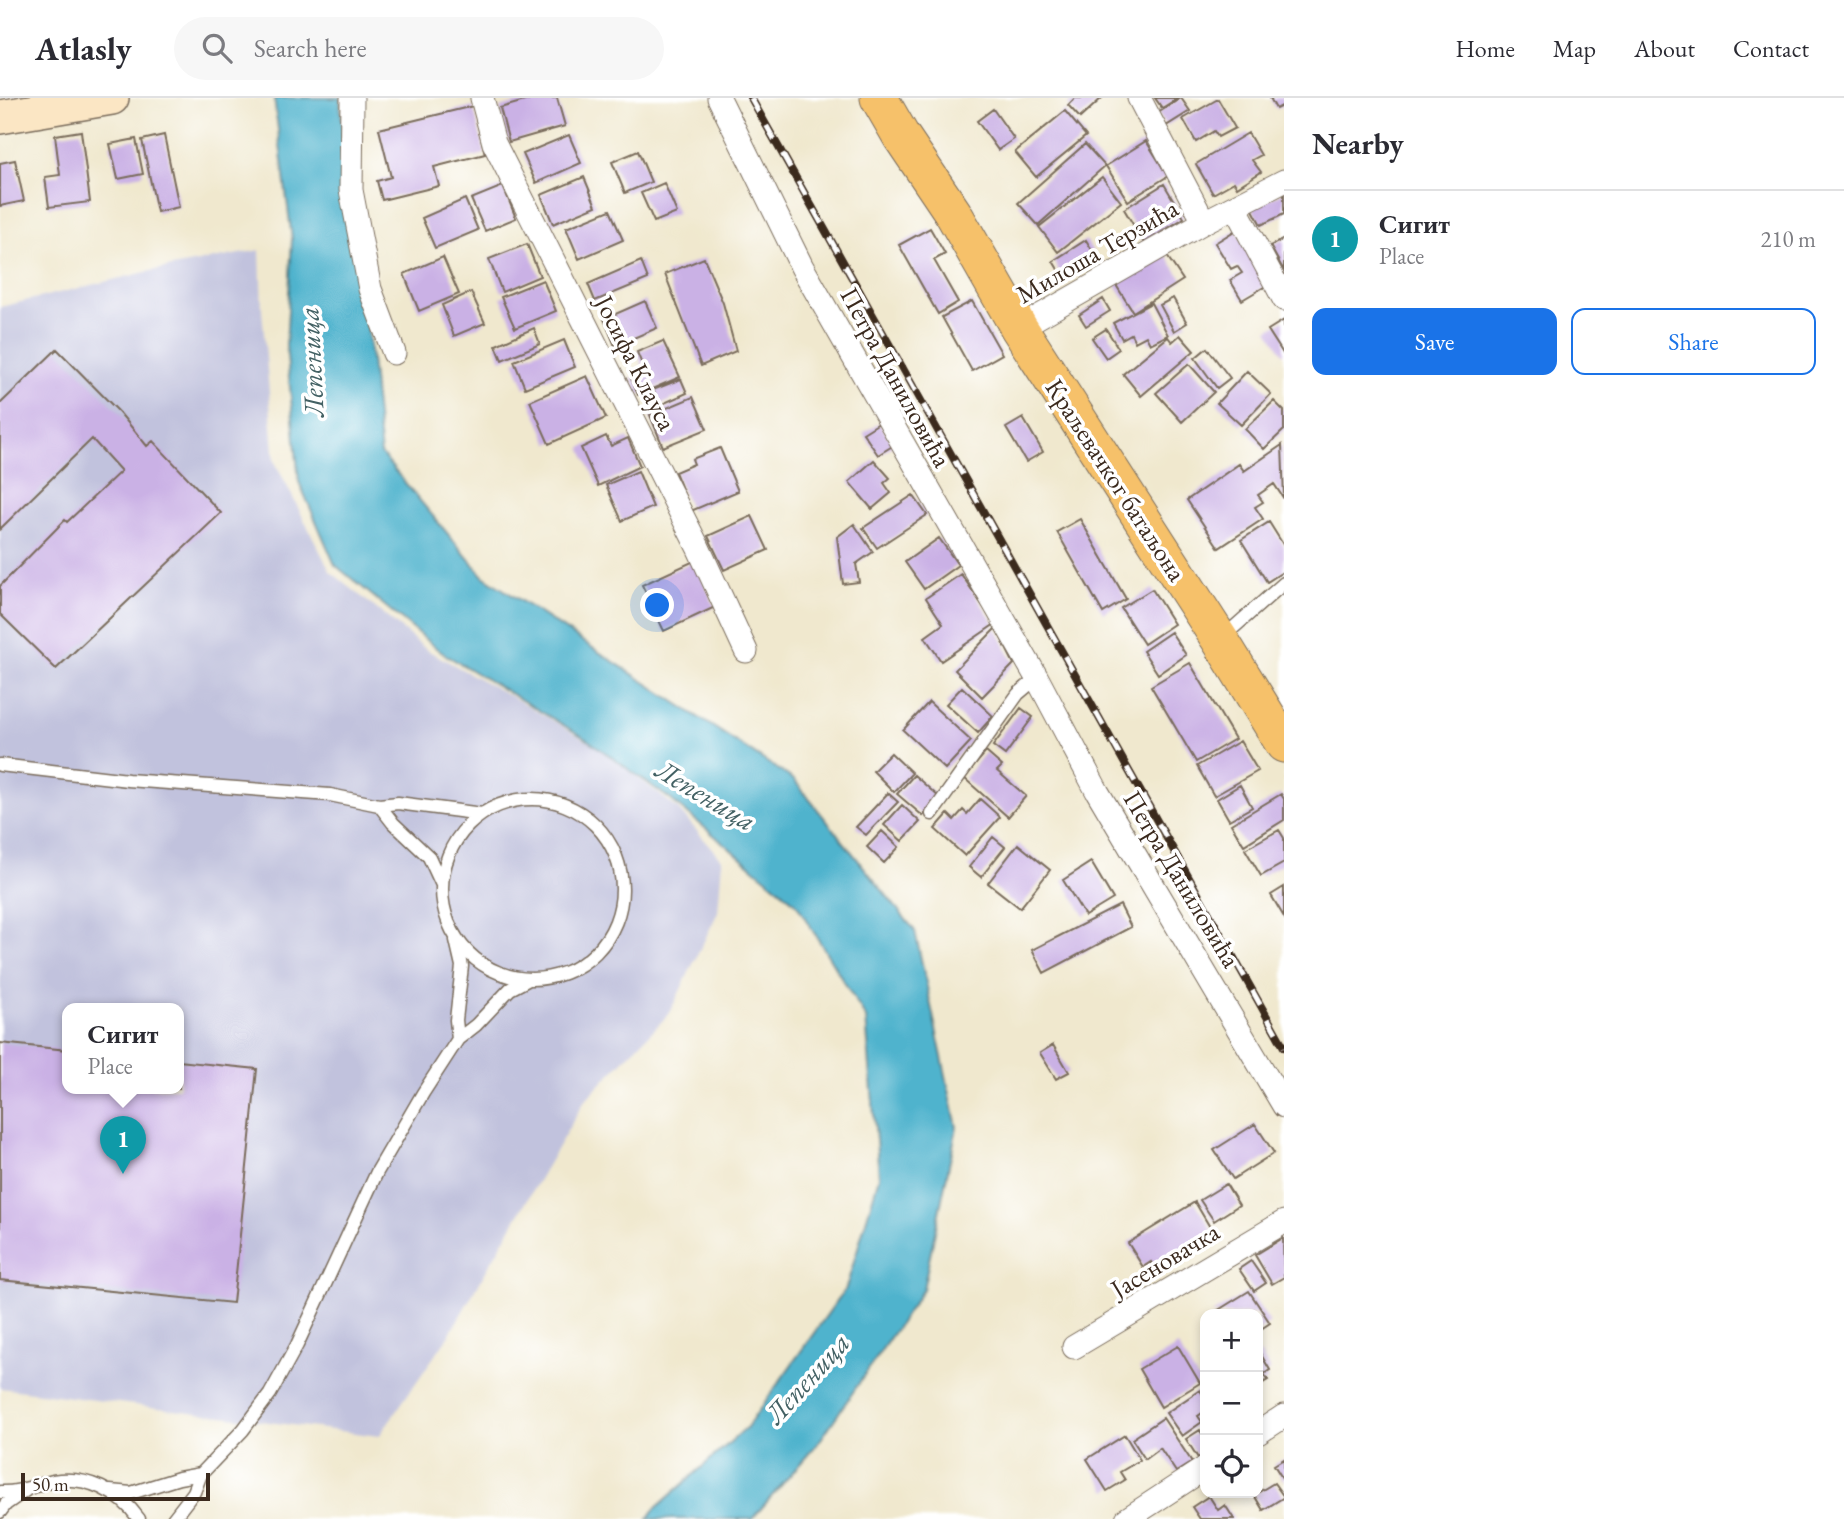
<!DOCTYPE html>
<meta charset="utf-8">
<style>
body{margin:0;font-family:"EB Garamond",serif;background:#f7f7f7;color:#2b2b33}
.controls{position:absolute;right:21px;bottom:21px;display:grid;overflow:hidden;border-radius:14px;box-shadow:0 4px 10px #0003}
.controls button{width:63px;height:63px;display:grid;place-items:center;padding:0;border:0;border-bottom:2px solid #e1e1e2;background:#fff;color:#2b2b33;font:35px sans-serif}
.scale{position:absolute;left:21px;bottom:18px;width:189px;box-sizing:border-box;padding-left:7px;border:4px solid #3b2a1e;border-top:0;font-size:19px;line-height:24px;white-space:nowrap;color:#3b2a1e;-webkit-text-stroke:5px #fff;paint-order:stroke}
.you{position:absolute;left:658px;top:508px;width:24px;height:24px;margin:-18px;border:5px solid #fff;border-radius:50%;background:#1a73e8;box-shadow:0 0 0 10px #1a73e833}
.badge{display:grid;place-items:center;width:46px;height:46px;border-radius:50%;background:#1a73e8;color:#fff;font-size:23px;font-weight:700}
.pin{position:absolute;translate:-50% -58px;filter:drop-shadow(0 2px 4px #0008)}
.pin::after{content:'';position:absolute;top:37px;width:24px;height:21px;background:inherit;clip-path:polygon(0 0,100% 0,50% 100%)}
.popup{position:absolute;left:62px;top:905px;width:122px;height:91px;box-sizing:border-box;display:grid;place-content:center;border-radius:14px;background:#fff;filter:drop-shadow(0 2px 5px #0005);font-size:23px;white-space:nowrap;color:#7c7c81}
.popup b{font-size:26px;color:#2b2b33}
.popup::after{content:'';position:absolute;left:50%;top:100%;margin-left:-14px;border:14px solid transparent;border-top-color:#fff}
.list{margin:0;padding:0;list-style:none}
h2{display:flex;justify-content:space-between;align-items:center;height:91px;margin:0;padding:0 28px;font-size:30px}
h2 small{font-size:23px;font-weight:400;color:#7c7c81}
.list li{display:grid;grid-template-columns:46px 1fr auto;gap:21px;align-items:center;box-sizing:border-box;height:98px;padding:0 28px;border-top:2px solid #e1e1e2}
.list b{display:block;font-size:26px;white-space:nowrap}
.list p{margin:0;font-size:23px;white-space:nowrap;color:#7c7c81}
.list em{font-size:23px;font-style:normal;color:#7c7c81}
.actions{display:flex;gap:14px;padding:21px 28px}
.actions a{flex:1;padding:16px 0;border:2px solid #1a73e8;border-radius:14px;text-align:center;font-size:24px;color:#1a73e8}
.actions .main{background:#1a73e8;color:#fff}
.icon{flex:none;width:38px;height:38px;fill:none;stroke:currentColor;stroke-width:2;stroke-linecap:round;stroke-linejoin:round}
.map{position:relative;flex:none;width:1284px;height:1421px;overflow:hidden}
header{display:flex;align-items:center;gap:42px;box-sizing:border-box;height:98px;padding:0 35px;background:#fff;border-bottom:2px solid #e1e1e2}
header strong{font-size:33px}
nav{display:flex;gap:38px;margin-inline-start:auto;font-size:24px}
.search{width:490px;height:63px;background:#f7f7f7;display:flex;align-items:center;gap:18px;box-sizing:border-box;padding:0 24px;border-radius:38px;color:#7c7c81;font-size:26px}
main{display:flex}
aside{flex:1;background:#fff}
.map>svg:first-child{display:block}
.industrial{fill:#c1c2dd;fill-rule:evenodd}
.water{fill:#4fb3cd;stroke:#456e76;stroke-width:2}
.building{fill:#cab1e5}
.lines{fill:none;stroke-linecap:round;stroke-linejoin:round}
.lane-casing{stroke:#7a6c5c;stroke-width:15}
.street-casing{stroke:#7a6c5c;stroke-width:25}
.secondary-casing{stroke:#7a6c5c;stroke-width:36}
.primary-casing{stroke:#7a6c5c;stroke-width:39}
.lane{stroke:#fff;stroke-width:12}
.street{stroke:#fff;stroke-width:23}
.secondary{stroke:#fbe6c4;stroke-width:33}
.primary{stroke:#f6c16b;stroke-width:37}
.rail-casing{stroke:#3b2a1e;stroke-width:8}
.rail{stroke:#fff;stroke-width:5;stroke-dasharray:16;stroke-linecap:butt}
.labels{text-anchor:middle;stroke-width:7;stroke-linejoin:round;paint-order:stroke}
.street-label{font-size:26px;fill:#3b2a1e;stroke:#fff}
.water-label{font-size:28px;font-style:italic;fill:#436164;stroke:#fff}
</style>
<header>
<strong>Atlasly</strong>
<div class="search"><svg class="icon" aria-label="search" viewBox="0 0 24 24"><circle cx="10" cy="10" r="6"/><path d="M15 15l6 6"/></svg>Search here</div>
<nav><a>Home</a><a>Map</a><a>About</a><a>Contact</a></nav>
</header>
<main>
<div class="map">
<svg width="1284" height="1421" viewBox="0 0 1284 1421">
<rect width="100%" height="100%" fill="#fff"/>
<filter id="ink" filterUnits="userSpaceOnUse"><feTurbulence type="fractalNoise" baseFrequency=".0143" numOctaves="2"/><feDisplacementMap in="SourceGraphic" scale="14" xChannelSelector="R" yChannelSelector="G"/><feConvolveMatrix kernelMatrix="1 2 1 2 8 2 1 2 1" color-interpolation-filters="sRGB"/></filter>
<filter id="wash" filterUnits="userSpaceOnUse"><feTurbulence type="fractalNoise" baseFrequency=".00686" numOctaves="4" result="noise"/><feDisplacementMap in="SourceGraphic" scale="28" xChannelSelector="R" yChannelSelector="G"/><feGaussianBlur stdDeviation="1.57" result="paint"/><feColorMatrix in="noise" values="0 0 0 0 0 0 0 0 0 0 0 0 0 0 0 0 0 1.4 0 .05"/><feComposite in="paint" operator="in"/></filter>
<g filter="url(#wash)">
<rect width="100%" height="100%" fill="#f0e8ce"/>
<path class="industrial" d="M260,152L262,212L275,364L330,473L427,552L521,604L601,651L678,711L722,762L718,814L669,916L585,1002L449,1237L379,1338L0,1290V209L146,174ZM67,910H179V990H67Z"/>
<path class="water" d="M274,0H340L345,66L363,186L381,356L483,478L794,682L915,833L957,1029L923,1191L819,1344L752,1421H648L655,1411L747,1329L846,1190L879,1079L866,920L796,805L670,701L585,640L441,554L335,467L299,384L286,248L292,141Z"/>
<g id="blocks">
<path class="building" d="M535,0H557L565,28L509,44L500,10Z
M1075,0H1102L1080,20L1068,7Z
M1155,0H1178L1162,10Z
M1181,0L1190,13L1166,28L1158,15Z
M1270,0H1283L1284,7L1276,11Z
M1218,1L1235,30L1218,39L1214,33L1196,44L1183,21Z
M473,8L485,56L434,69L439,88L382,102L377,83L391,79L379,31Z
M993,11L1014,41L998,52L977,23Z
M1065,13L1086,38L1036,79L1015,54Z
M81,33L90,104L49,109L45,79L60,77L55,37Z
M1248,35L1261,57L1252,62L1261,74L1237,89L1234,84L1213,96L1196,66Z
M164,37L179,109L157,114L142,42Z
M569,37L581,65L536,85L523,56Z
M136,41L143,76L118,81L110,46Z
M1146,43L1168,78L1128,103L1106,68Z
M1085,46L1105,68L1038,127L1018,105Z
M638,53L651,84L625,95L612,64Z
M15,62L24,103L0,108V65Z
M584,79L596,108L553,126L541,97Z
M1102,79L1121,104L1058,154L1039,129Z
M664,85L677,115L654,124L641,95Z
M1164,86L1184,120L1144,145L1124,111Z
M503,88L516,120L485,133L471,101Z
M1284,94V116L1261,127L1252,110Z
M465,101L478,132L435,150L422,120Z
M610,112L623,142L579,161L566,130Z
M930,130L945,156L934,162L958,204L938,216L899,147Z
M1236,132L1269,186L1242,202L1230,182L1242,175L1237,168L1231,171L1215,145Z
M1284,141V173L1270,148Z
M1086,142L1098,162L1065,183L1053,163Z
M527,146L540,178L502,194L489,161Z
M1165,155L1183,182L1133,214L1116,187Z
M443,159L459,196L419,213L404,176Z
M704,160L723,205L736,253L701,268L665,176Z
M641,163L648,181L595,203L588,186Z
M543,182L556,213L515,230L501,199Z
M471,194L485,225L454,238L442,207Z
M1173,200L1187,225L1174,233L1160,207Z
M1103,201L1110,213L1086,228L1079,217Z
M645,203L657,230L615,248L604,221Z
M972,203L1002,256L972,273L942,219Z
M1151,205L1168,237L1150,246L1146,238L1135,244L1131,236L1122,241L1113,225Z
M1284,222V257L1268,232Z
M534,230L540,246L502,262L496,247Z
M1106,231L1119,251L1106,260L1092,240Z
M1180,237L1194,253L1141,298L1123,276L1168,239L1172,244Z
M564,242L575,269L525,290L514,263Z
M663,243L680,279L638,297L631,280L645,274L637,254Z
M1207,250L1230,280L1217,290L1195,260Z
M57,251L119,314L147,348L153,343L221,415L56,571L0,516V488L65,422L67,424L121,373L92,341L0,431V306Z
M1189,266L1214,294L1182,324L1156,295Z
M1247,273L1271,296L1241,327L1217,305Z
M587,278L606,320L549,346L530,303Z
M681,281L687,295L660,307L653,292Z
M693,299L707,331L663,349L650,317Z
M1274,303L1284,313V332L1264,351L1245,331Z
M1023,320L1043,354L1026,364L1006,330Z
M879,325L894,347L878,357L863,335Z
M606,338L611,348L628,340L640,368L598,388L581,350Z
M1282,347L1284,401L1274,386L1258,397L1263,404L1255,409L1263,421L1219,450L1187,402L1239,366L1244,373Z
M720,350L738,393L691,413L675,374L694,366L692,361Z
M874,362L890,380L884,385L891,395L872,411L849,384Z
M638,373L653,409L622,423L606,387Z
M913,397L927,417L877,450L863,430Z
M752,418L768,452L724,472L708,438Z
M1080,421L1126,501L1103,515L1057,434Z
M1269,424L1284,448V473L1267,484L1241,442Z
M854,426L873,454L856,466L859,484L843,486L837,439Z
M939,440L958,467L924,491L905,464Z
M694,463L715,509L664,533L642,487Z
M961,476L995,526L941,563L925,539L943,526L926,500Z
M1152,491L1174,526L1144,546L1121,510Z
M996,530L1014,566L982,599L955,572Z
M1171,534L1186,557L1158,576L1143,553Z
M1190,565L1235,641L1196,664L1151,588Z
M962,589L993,618L978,635L946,606Z
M929,604L971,643L945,671L903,632Z
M1021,610L1033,619L1005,657L993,648Z
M1240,643L1258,673L1214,698L1197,668Z
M986,654L1002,668L997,673L1026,698L1008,719L964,680Z
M891,655L912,675L894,694L873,673Z
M914,677L939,699L923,718L897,696Z
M1240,687L1252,709L1229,722L1217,701Z
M888,695L898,704L866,737L856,729Z
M1281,696L1284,701V722L1244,747L1231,726Z
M980,701L1000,719L965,758L935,731L948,716L954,722L963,712L967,716Z
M902,707L920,724L902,743L884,727Z
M1279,732L1284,740V765L1261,778L1245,751Z
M882,733L899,749L884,765L867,749Z
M993,739L1005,749L981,779L969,769Z
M1018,746L1050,772L1020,810L988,785Z
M1091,764L1113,801L1085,818L1063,782Z
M1284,789V819L1271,797Z
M1120,807L1131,829L1044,875L1032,852Z
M0,945L67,952V990H179V963L257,971L233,1205L0,1182Z
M1053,947L1069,974L1056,981L1040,955Z
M1255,1026L1274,1055L1233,1081L1214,1052Z
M1226,1086L1239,1107L1214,1123L1200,1102Z
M1195,1104L1214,1136L1156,1172L1151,1164L1143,1169L1128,1145Z
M1283,1140L1284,1179L1272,1186L1255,1157Z
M1251,1163L1266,1185L1254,1193L1239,1171Z
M1249,1193L1270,1225L1258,1233V1216H1212Z
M1178,1248L1200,1285L1161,1309L1139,1271Z
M1260,1255L1270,1272L1264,1276L1268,1282L1258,1288V1256Z
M1200,1292L1205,1300V1313L1198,1318L1202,1324L1182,1338L1166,1315Z
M1163,1320L1192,1364L1176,1374L1160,1350L1145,1361L1132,1341Z
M1200,1332L1205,1341V1355L1198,1360L1186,1341Z
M1125,1337L1140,1362L1120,1374L1125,1382L1107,1393L1087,1361Z
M1284,1361V1383L1274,1367Z
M1274,1385L1284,1399L1263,1412L1254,1397Z
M1209,1398L1218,1412L1225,1407L1234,1421H1200L1192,1409Z"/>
</g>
</g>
<g filter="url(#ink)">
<use href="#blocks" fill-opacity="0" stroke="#7a6c5c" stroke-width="2"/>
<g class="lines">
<g class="lane-casing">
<path id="lane" d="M1223,539L1284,485
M0,667L128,682L330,697L379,707L398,705L482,716
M442 791a90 90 0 1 1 180 0a90 90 0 1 1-180 0Z
M379,707L393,725L429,759L442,787
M932,716L1018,596L1037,580
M456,842L462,868L456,922L458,941
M110,1393L131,1395L179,1380L201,1376
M0,1394C19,1395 36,1387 53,1383C86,1377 120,1394 139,1421
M0,1414L6,1406L26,1392
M173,1421L194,1394L201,1376L243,1332L270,1296L297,1247L377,1074L423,995L458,941L476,927L510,891L527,882"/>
</g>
<g class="street-casing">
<path id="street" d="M352,0L351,92L370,191L394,255
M482,0L494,45L698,449L746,553
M719,0L802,169L1037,580L1097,693L1284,1008
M1139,0L1204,124
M1235,109L1284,201
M1019,230L1204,124L1284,83
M1074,1249L1284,1124
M1258,1335L1284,1318
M1127,1421L1205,1370"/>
</g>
<g class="secondary-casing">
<path id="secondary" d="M0,19L112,0"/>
</g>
<g class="primary-casing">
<path id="primary" d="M879,0L901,38L953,115L1019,230L1220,542L1284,646"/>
</g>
<use href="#lane" class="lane"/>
<use href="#street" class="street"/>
<use href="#secondary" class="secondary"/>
<use href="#primary" class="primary"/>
<g class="rail-casing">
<path id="rail" d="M751,0L1284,949"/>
</g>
<use href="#rail" class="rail"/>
</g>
</g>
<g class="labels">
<g class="street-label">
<text transform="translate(1097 153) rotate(-30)" y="9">Милоша Терзића</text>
<text transform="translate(636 265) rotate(63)" y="9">Јосифа Клауса</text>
<text transform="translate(896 279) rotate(61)" y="9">Петра Даниловића</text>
<text transform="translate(1116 382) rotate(57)" y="9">Краљевачког батаљона</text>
<text transform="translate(1182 781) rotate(59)" y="9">Петра Даниловића</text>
<text transform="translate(1165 1162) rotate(-31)" y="9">Јасеновачка</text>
</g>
<g class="water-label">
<text transform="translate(311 264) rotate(-93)" y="10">Лепеница</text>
<text transform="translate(706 697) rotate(31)" y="10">Лепеница</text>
<text transform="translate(807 1280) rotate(-48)" y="10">Лепеница</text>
</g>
</g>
</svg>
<div class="controls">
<button>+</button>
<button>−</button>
<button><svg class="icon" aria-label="locate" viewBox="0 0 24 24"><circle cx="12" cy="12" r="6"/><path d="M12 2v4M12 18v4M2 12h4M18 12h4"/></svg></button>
</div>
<div class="scale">50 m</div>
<div class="you"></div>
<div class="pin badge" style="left:123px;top:1076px;background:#0f9aa8">1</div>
<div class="popup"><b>Сигит</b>Place</div>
</div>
<aside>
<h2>Nearby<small></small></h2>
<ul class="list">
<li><span class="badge" style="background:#0f9aa8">1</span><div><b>Сигит</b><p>Place</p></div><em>210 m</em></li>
</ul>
<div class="actions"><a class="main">Save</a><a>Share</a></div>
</aside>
</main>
